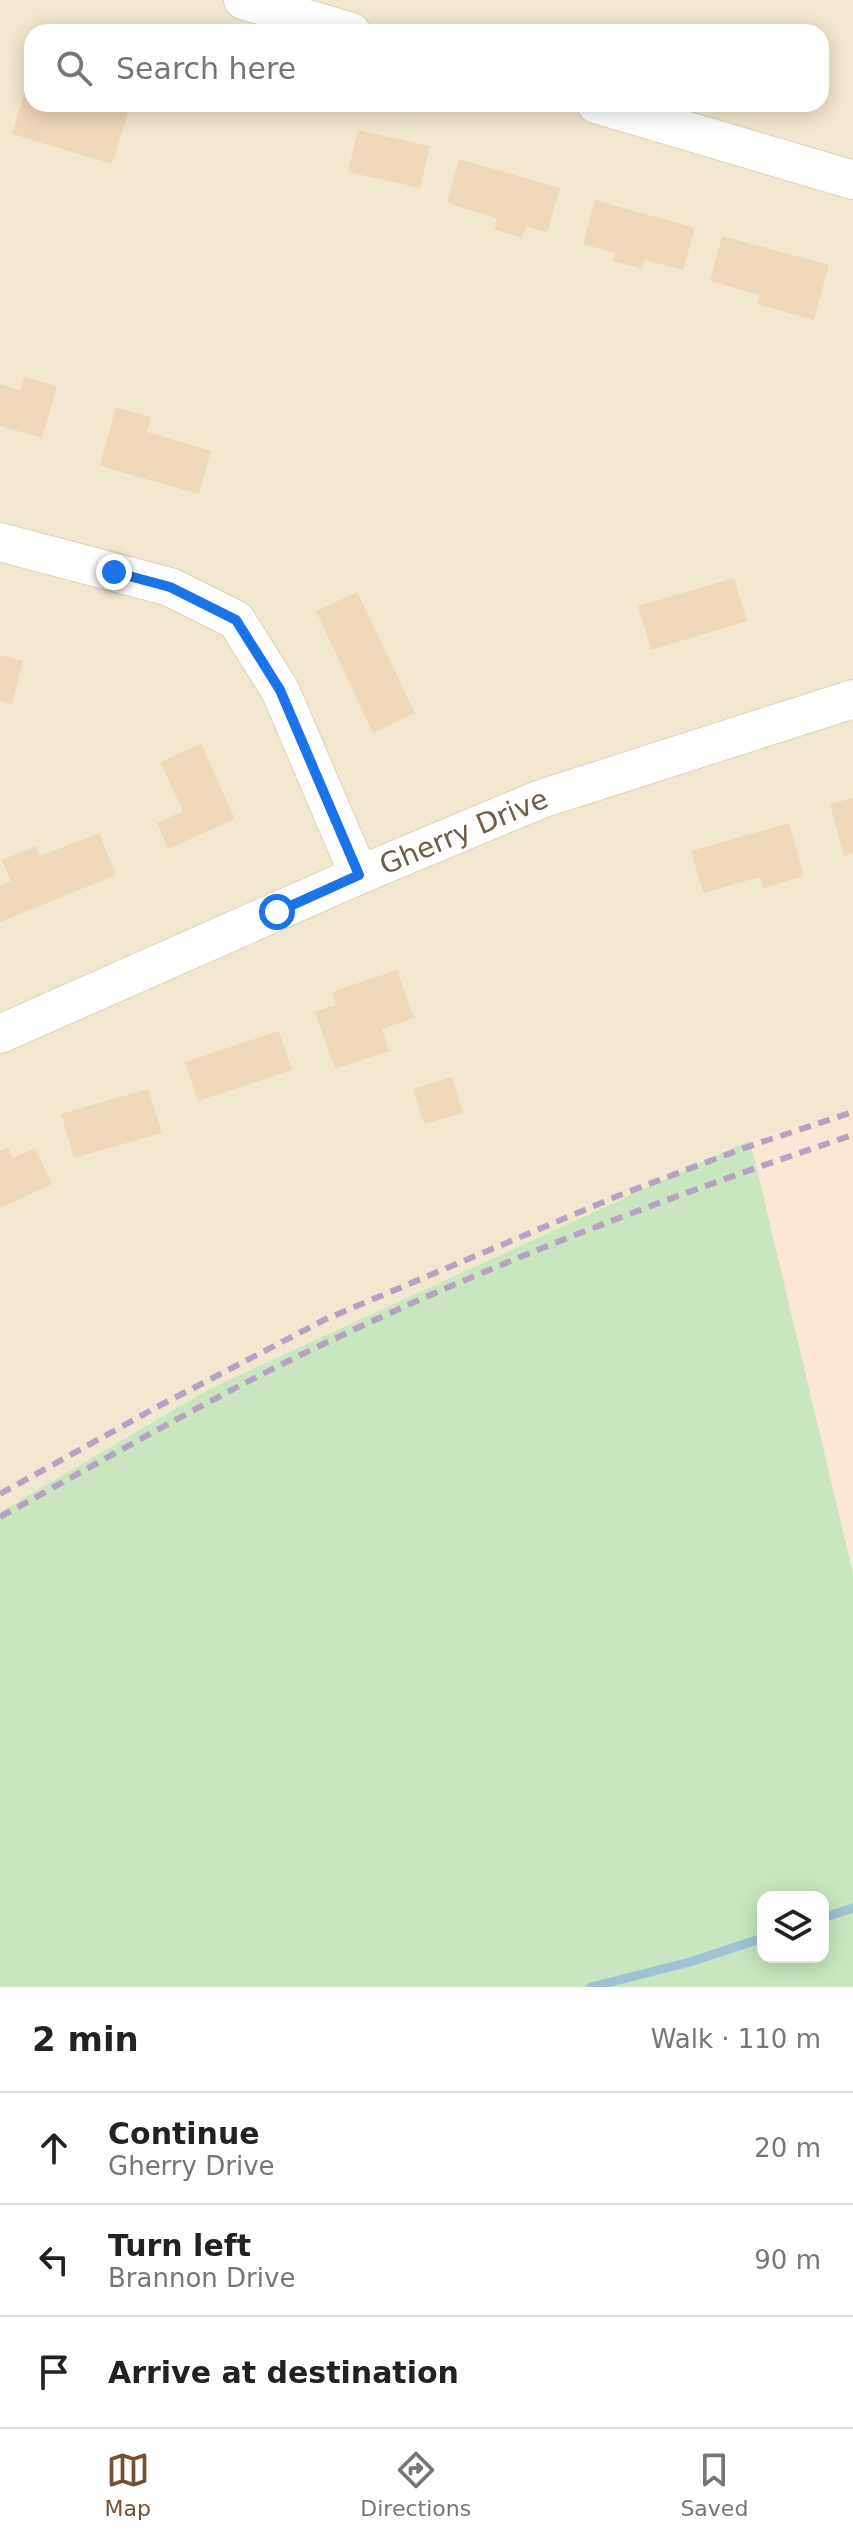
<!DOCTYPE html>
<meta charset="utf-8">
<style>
body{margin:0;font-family:"DejaVu Sans",sans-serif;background:#f6f6f6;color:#222}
.controls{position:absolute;right:24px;bottom:24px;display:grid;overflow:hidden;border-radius:16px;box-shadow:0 4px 20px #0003}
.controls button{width:72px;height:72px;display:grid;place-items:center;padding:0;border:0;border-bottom:2px solid #e0e0e0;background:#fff;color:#222;font:40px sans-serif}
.stop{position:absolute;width:24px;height:24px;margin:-18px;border:6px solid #1a73e8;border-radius:50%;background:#fff}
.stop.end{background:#1a73e8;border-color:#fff;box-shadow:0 2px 8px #0008}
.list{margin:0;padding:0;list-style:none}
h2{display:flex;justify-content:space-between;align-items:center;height:104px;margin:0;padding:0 32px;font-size:34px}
h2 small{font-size:26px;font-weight:400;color:#767676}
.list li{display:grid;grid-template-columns:52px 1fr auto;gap:24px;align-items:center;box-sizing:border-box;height:112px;padding:0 32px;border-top:2px solid #e0e0e0}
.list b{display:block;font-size:30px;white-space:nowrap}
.list p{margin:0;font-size:26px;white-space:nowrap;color:#767676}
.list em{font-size:26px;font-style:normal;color:#767676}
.icon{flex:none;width:44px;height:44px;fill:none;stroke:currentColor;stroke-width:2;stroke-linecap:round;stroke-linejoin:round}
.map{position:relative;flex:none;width:853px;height:1987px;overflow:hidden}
.search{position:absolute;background:#fff;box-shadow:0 4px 20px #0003;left:24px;right:24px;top:24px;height:88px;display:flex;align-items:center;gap:20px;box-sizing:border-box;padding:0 28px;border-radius:24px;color:#767676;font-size:30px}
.sheet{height:440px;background:#fff}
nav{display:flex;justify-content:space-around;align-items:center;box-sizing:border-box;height:112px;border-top:2px solid #e0e0e0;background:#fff;font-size:22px;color:#767676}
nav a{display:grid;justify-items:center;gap:4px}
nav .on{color:#764f35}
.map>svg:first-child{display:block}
.residential{fill:#f1e7d0;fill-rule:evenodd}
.commercial{fill:#fae6d5}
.green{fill:#c9e6c1;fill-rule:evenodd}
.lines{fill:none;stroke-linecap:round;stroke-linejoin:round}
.stream{stroke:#9ec2d3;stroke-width:9}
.building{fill:#eed7ba}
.minor-casing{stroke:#ddd2bd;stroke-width:40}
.minor{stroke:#fff;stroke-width:38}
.rail{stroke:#b8a1c2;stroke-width:6;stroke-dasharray:12 8;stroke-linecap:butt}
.route{stroke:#1a73e8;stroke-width:10}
.labels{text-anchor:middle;stroke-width:6;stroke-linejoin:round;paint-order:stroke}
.street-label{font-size:28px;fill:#6f5d4a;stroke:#fef8e6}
</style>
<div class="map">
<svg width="853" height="1987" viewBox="0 0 853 1987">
<rect width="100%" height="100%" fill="#faf5e1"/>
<path class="residential" d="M0,0H853V1111L750,1140L209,1389L0,1512ZM32,32H821V104H32Z"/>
<path class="commercial" d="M853,1111V1573L750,1140Z"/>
<path class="green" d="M750,1140L853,1573V1987H0V1512L209,1389ZM763,1897H823V1957H763Z"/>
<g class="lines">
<path class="stream" d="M823,1918L853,1908
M591,1987L690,1962L763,1938"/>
</g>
<path class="building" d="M27,83L32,84V104H98L128,113L112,164L12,134Z
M358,130L430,146L420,188L348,172Z
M459,159L560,188L547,233L526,226L522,238L494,229L497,218L447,203Z
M595,200L695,228L683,270L645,260L642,269L613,261L615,253L583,244Z
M722,236L829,265L814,320L757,304L760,295L710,281Z
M24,377L57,386L42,438L0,426V384L20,390Z
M116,407L151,417L147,432L211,451L199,494L100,466Z
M734,578L747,621L651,650L638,606Z
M357,592L415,713L373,733L316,611Z
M0,655L23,661L12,704L0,701Z
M201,744L235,819L168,849L157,823L183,811L160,762Z
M853,798V853L844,856L830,804Z
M789,823L804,876L763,888L760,877L703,893L691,851Z
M99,833L116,875L0,922V885L11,881L2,860L36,846L40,856Z
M397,970L414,1018L382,1029L389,1051L335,1069L315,1012L336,1005L332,992Z
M279,1031L292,1070L198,1101L185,1062Z
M452,1077L463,1113L424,1124L413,1089Z
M148,1089L162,1133L74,1158L61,1114Z
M8,1147L13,1158L35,1148L52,1184L0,1208V1151Z"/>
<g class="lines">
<g class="minor-casing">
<g id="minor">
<path d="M243,0L351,32"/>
<path d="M596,104L853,180"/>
<path d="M0,542L170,587L236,620L280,690L359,875"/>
<path id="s1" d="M0,1034L359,875L541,799L853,699"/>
</g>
</g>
<use href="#minor" class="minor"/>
<path class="rail" d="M0,1494L157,1407L326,1319L620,1195L744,1148L853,1112
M0,1517C111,1456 221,1392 336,1338C503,1259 678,1193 853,1135"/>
</g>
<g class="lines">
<path class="route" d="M114,572L170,587L236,620L280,690L359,875L277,912"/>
</g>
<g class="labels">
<g class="street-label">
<text dy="10" stroke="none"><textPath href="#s1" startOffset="506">Gherry Drive</textPath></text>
</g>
</g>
</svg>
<div class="controls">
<button><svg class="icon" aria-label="layers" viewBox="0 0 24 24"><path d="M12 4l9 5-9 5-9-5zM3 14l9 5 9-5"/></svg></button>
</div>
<div class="stop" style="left:277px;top:912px"></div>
<div class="stop end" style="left:114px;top:572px"></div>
<div class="search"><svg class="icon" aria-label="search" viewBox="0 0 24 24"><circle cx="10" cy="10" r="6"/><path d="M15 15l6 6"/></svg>Search here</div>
</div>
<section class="sheet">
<h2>2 min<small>Walk · 110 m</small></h2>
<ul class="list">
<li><svg class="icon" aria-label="ahead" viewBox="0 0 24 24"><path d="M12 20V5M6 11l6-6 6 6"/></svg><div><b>Continue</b><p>Gherry Drive</p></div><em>20 m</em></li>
<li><svg class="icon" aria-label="left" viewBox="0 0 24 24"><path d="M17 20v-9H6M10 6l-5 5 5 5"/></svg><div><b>Turn left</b><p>Brannon Drive</p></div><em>90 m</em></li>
<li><svg class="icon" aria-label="arrive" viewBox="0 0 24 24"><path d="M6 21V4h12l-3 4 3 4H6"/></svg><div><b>Arrive at destination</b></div></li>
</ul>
</section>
<nav>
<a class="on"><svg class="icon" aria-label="map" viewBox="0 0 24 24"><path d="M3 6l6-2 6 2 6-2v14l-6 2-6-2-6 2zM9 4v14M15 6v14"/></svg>Map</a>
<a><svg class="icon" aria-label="directions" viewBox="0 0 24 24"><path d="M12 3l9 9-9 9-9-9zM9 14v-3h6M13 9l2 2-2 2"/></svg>Directions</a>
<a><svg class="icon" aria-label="saved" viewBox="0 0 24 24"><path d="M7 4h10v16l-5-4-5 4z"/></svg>Saved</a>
</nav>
